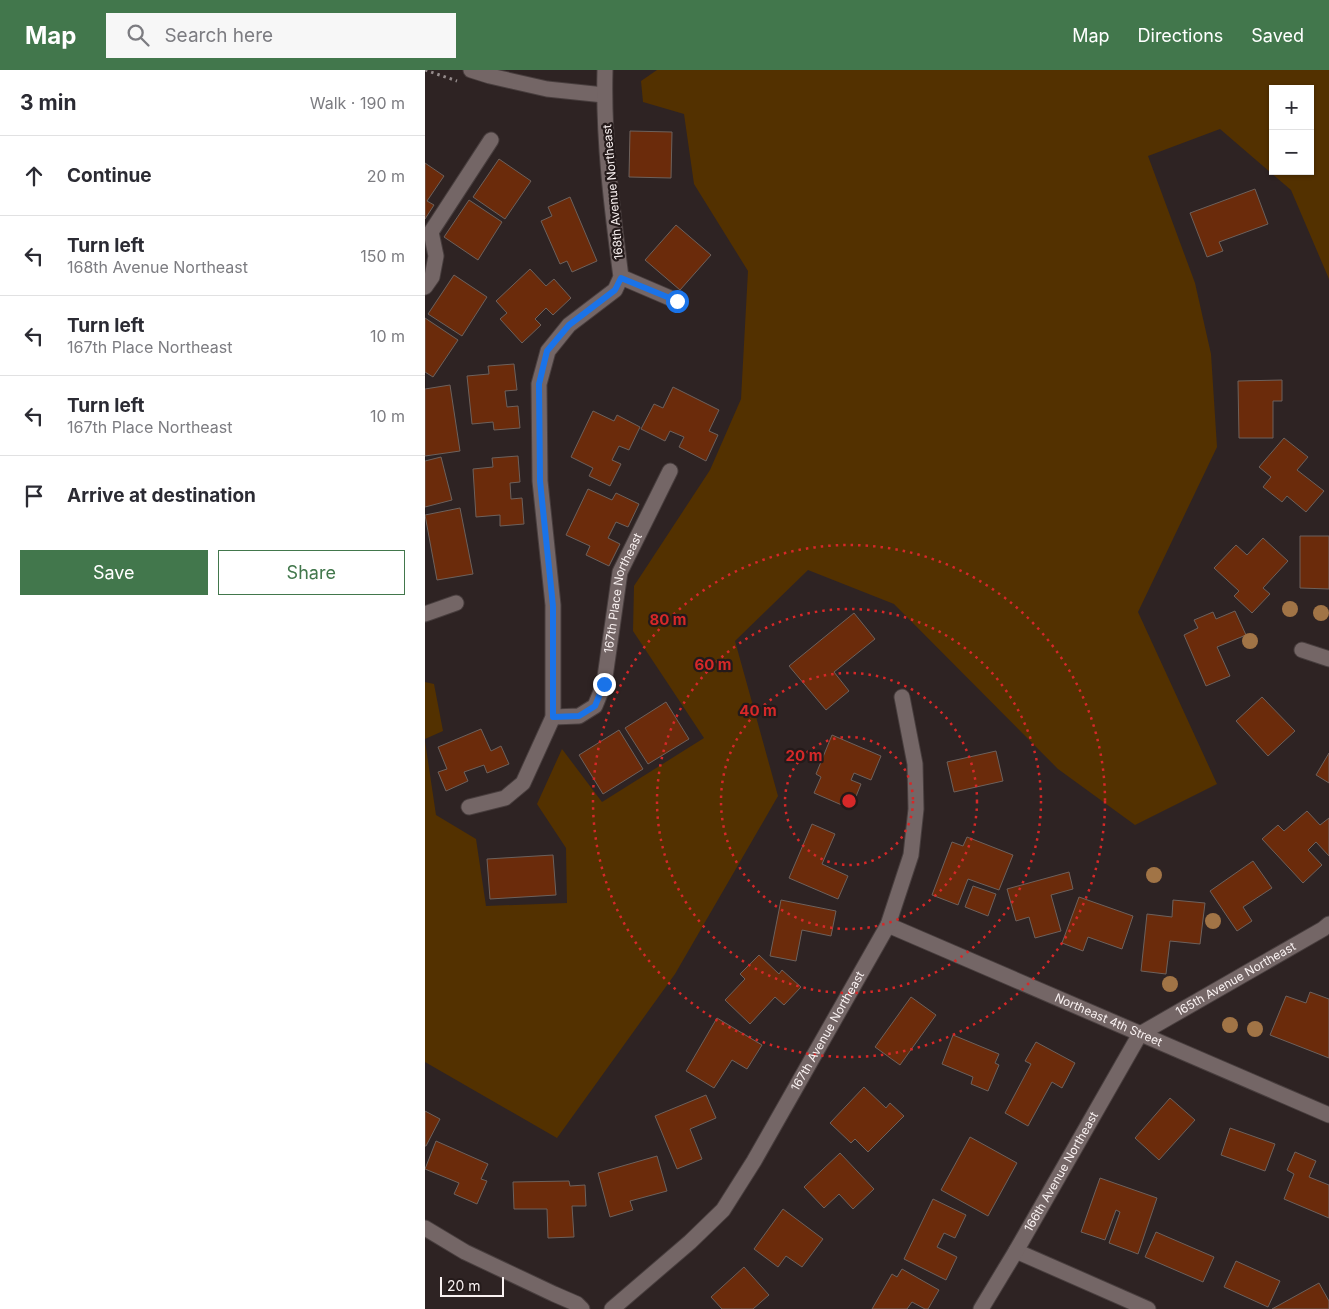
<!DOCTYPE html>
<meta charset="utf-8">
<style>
body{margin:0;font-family:Inter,sans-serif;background:#f7f7f7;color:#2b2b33}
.controls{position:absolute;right:15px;top:15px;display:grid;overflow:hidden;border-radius:0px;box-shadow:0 1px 4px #0004}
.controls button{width:45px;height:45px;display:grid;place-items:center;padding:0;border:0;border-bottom:1px solid #e1e1e2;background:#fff;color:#2b2b33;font:25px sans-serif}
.scale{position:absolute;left:15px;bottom:12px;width:64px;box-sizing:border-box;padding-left:5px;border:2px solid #f9f1f1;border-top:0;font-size:14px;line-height:18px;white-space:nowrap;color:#f9f1f1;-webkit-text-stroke:4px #241a1a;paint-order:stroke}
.stop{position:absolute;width:15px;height:15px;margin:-11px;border:4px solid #1a73e8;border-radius:50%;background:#fff}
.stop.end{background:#1a73e8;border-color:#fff;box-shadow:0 1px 5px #0008}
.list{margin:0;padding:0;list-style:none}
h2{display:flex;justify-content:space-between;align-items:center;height:65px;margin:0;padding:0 20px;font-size:21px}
h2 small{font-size:16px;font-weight:400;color:#7c7c81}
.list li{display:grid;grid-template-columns:32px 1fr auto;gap:15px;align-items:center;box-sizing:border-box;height:80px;padding:0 20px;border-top:1px solid #e1e1e2}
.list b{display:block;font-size:19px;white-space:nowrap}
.list p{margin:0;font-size:16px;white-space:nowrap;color:#7c7c81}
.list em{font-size:16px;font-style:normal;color:#7c7c81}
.actions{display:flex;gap:10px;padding:15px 20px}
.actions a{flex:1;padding:11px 0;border:1px solid #42774c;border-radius:0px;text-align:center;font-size:18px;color:#42774c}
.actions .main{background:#42774c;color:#fff}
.icon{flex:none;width:28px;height:28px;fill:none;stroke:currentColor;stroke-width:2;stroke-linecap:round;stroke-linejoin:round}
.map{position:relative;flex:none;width:904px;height:1239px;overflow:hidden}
header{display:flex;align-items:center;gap:30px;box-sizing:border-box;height:70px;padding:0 25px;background:#42774c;color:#fff}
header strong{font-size:24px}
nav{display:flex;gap:28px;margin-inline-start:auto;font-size:18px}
.search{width:350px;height:45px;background:#f7f7f7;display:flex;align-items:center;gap:12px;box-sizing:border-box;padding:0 18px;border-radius:0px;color:#7c7c81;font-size:19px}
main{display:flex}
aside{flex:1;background:#fff}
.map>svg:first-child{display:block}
.green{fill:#533100;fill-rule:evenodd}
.building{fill:#6b2b0b;stroke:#6d615c}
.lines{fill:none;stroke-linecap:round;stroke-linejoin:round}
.minor-casing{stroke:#483e3e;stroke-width:17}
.path{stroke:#958c8c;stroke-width:3;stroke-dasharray:2.5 4;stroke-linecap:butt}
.minor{stroke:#746666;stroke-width:15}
.tree{fill:#a17446}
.route{stroke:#1a73e8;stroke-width:6}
.ring{fill:none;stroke:#d62828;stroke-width:2.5;stroke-dasharray:2.5 5}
.labels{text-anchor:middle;stroke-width:4.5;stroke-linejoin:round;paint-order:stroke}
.street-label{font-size:12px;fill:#f9f1f1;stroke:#241a1a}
.centre{fill:#d62828;stroke:#241a1a;stroke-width:2.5}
.ring-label{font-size:15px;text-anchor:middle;font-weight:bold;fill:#d62828;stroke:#241a1a;stroke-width:4.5;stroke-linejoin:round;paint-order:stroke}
</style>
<header>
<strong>Map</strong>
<div class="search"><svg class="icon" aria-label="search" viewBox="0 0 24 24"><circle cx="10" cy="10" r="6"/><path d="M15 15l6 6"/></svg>Search here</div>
<nav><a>Map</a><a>Directions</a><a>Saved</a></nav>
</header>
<main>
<aside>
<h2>3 min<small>Walk · 190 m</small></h2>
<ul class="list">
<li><svg class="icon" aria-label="ahead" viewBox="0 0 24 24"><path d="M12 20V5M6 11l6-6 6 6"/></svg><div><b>Continue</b></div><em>20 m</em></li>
<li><svg class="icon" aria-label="left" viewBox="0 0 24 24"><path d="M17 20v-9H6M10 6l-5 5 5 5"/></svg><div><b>Turn left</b><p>168th Avenue Northeast</p></div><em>150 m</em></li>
<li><svg class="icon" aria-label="left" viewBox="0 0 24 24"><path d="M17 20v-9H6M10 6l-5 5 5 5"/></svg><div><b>Turn left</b><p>167th Place Northeast</p></div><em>10 m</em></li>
<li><svg class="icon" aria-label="left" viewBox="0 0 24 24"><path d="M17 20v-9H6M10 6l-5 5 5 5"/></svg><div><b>Turn left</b><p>167th Place Northeast</p></div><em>10 m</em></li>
<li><svg class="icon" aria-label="arrive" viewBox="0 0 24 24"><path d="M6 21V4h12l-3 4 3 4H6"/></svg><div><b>Arrive at destination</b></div></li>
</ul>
<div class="actions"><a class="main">Save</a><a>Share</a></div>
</aside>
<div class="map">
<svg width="904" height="1239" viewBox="0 0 904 1239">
<rect width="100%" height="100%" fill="#2e2323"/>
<path class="green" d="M232,0H904V209L866,120L795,59L723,86L770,213L786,284L792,377L713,542L792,714L710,755L633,699L469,534L383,500L310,571L353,726L250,904L132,1068L0,992V671L11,745L51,769L61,836L142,833L141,778L112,734L137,679L177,732L279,668L208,561L209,516L285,400L316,329L323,201L269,114L259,44L218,32L216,11ZM848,19H885V101H848Z
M0,612L9,614L18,661L0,669Z"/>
<path class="building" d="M205,61L247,62L246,108L204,107Z
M74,89L106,111L80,149L48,127Z
M0,93L19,106L2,131L9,135L0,149Z
M830,119L843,154L794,172L798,181L782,187L765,143Z
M145,127L172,191L147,202L142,191L135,194L116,151L127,146L123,137Z
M44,130L77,152L53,190L19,167Z
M251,155L286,185L255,220L220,190Z
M105,199L121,216L129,209L146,228L128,245L121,238L110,249L116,255L97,273L75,249L82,243L71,231Z
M29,205L62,227L37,266L3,244Z
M0,248L33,270L8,307L0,302Z
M89,294L92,320L80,321L82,337L93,336L95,358L69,360L68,352L47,354L42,306L64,304L63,296Z
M857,310V331H848V368H814L813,311Z
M25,315L35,381L0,386V319Z
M248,317L294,340L284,361L293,365L281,391L254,377L259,367L245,361L240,371L216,359L229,334L238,338Z
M168,341L189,351L192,345L215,357L204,380L194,376L187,390L196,394L185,416L164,406L168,398L146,387Z
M859,368L883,387L872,400L899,421L881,442L862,426L857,432L838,417L846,407L834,397Z
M93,386L95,412L85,413L86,429L97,428L99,454L75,456V445L51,447L48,399L68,397L67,388Z
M16,387L27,430L0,437V391Z
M163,419L187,430L191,423L214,434L203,457L191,452L183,468L195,474L184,496L161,485L165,476L141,465Z
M35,438L48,504L12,510L0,445Z
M875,466H904V519L875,518Z
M838,468L863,491L838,518L845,524L827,543L809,526L814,521L789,498L811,475L822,485Z
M810,541L821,565L792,577L805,606L781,616L759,565L773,558L769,550L788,542L791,549Z
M429,543L450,569L409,602L424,621L401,640L364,596Z
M837,627L870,661L843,686L811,651Z
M241,632L264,669L223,694L200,658Z
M56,659L66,681L76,676L84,694L62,703L59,695L39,702L43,711L21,721L13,702L22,699L13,677Z
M194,660L218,699L178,724L154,685Z
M407,665L456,686L446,710L429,703L426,710L436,714L426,739L389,723L396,707L391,704Z
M571,681L578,711L529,722L522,692Z
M904,683V713L891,705Z
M882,741L895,755L904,748V786L891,772L883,780L897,795L878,813L837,769L853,755L859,761Z
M387,754L410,764L397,794L423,806L413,829L364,808Z
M542,767L588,785L574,820L543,809L533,835L507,825L527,772L538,776Z
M128,785L131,825L65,829L62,789Z
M828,791L847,818L818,837L827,851L812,861L785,821Z
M644,802L648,819L626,825L636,861L610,868L604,847L591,851L582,819Z
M548,816L571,824L563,846L540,837Z
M654,827L708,846L697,879L663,867L658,881L637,873Z
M356,830L411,841L406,866L377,860L371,891L345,886Z
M748,830L780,833L775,874L745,871L741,904L716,901L722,844L747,847Z
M334,885L354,904L357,900L376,917L359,935L350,927L325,954L300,930L320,909L315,904Z
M885,922L904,929V988L845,965L861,926L881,933Z
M486,927L511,945L475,995L450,977Z
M292,948L337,975L322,999L307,990L289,1018L261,1001Z
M528,965L574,984L570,993L574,995L563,1021L546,1014L548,1007L517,994Z
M611,972L650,993L637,1018L627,1012L603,1056L580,1043L606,994L600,991Z
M439,1017L461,1038L465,1033L479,1046L443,1082L430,1069L426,1073L405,1053Z
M281,1025L291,1048L265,1059L277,1089L252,1099L230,1046Z
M745,1028L770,1050L734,1090L710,1068Z
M0,1041L15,1049L1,1076H0Z
M805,1058L850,1074L840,1101L796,1085Z
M545,1067L592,1093L563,1146L516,1120Z
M11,1071L63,1094L56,1109L62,1111L52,1134L29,1124L34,1113L0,1099Z
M870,1082L891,1091L884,1107L904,1115V1148L859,1129L869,1104L862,1100Z
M415,1083L449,1119L428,1139L414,1124L399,1138L379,1117Z
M232,1086L242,1121L205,1131L208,1140L185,1147L173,1103Z
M675,1108L732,1128L713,1184L684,1173L695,1142L691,1140L680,1170L656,1162Z
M144,1111L145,1116L160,1115L161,1136H147L149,1167L123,1168L122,1139H89L88,1112Z
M508,1129L541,1145L530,1168L519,1163L512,1177L532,1187L521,1210L479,1189Z
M358,1139L398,1169L377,1197L361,1186L353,1197L329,1179Z
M731,1162L789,1187L778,1212L720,1187Z
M811,1191L855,1211L843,1237L799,1217Z
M319,1197L344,1225L328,1239H297L286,1227Z
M477,1199L514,1220L503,1239H500L487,1232L482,1239H447L467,1204L472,1207Z
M894,1213L904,1231V1239H847Z"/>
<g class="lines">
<g class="minor-casing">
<g id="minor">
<path d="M46,0L65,6L122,19L179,25"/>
<path d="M196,207L252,231"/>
<path d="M0,217L7,207L11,186L6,162L66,70"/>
<path d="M0,544L31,533"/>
<path d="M877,580L904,589"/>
<path id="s1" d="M128,647L154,646L170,636L179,614L195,502L245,401"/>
<path d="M44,737L80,728L98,713L128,647V535L115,411L114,314L123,281L144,255L190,220L196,207C187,139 178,69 180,0"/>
<path id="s2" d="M463,855L904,1045"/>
<path d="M0,1158L40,1182L129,1224L152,1234L157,1239"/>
<path d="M591,1181L723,1239"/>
<path id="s3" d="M187,1239L265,1172L298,1140L329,1091L463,855L486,785L491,739L490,694L477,627"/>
<path id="s4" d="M556,1239L591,1181L715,964L898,859L904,854"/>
</g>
</g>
<path class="path" d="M0,0L32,11"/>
<use href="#minor" class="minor"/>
</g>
<g class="tree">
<circle cx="865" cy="539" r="8"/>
<circle cx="896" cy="543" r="8"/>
<circle cx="825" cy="571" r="8"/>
<circle cx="729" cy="805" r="8"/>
<circle cx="788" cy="851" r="8"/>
<circle cx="745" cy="914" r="8"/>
<circle cx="805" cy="955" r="8"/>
<circle cx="830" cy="959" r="8"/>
</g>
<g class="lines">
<path class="route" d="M179,614L170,636L154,646L128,647V536L115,411L114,314L122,281L144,255L190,220L196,208L252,231"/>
</g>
<g class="ring">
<circle cx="424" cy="731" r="64"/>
<circle cx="424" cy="731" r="128"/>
<circle cx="424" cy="731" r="192"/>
<circle cx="424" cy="731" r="256"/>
</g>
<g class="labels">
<g class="street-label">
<text transform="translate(188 122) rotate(-95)" y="4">168th Avenue Northeast</text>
<text dy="4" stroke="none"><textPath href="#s1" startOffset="162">167th Place Northeast</textPath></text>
<text dy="4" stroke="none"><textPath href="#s4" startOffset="428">165th Avenue Northeast</textPath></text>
<text dy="4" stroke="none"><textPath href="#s2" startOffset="240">Northeast 4th Street</textPath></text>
<text dy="4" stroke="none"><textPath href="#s3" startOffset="356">167th Avenue Northeast</textPath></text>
<text dy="4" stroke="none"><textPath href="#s4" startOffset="159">166th Avenue Northeast</textPath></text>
</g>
</g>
<circle cx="424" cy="731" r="8" class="centre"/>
<g class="ring-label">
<text x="243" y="555">80 m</text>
<text x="288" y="600">60 m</text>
<text x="333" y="646">40 m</text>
<text x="379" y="691">20 m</text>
</g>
</svg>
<div class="controls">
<button>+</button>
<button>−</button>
</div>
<div class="scale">20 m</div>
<div class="stop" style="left:252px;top:231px"></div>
<div class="stop end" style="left:179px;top:614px"></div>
</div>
</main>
